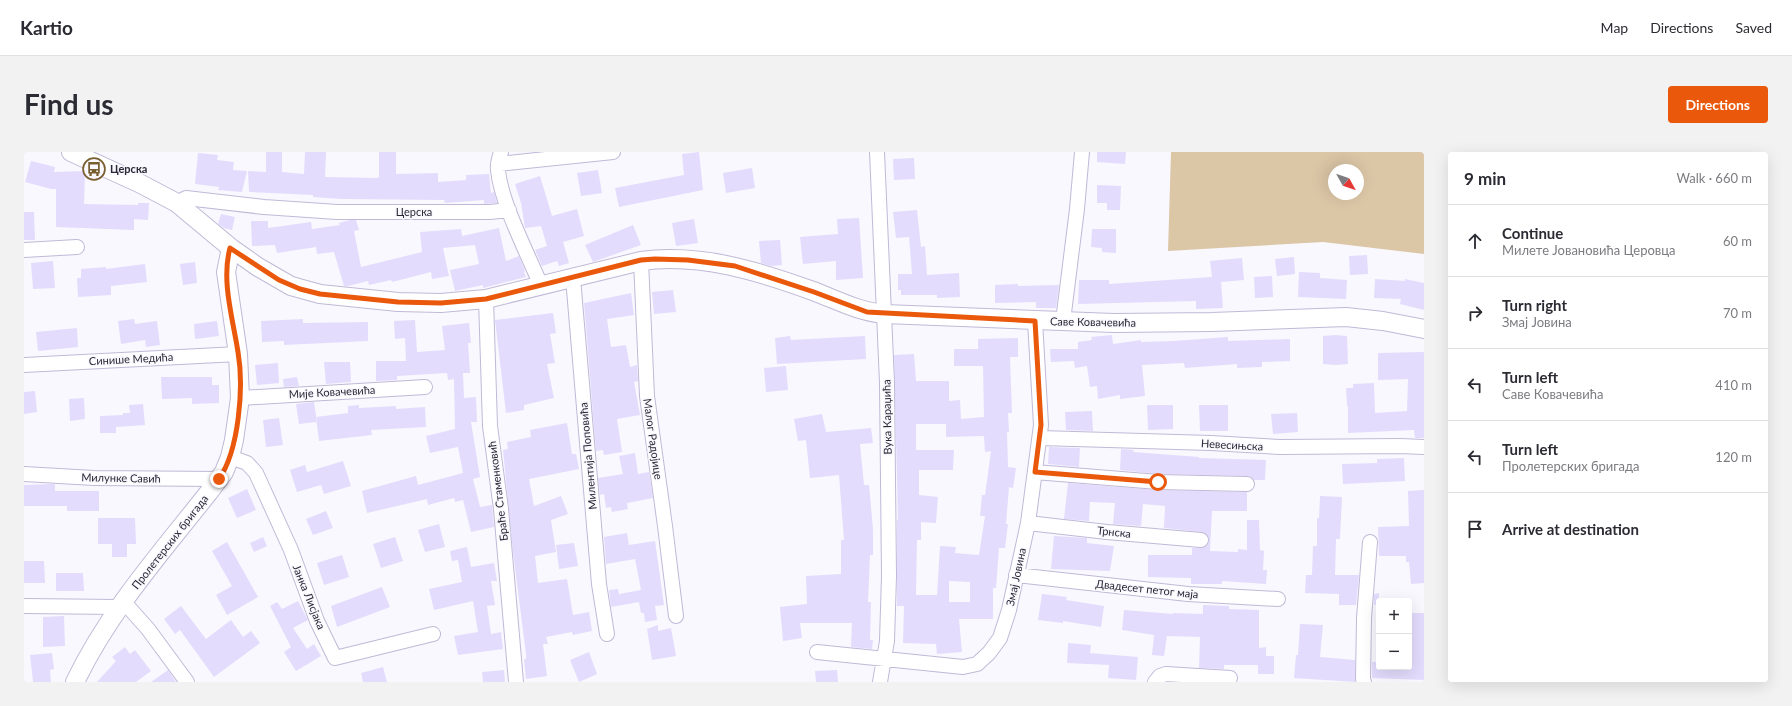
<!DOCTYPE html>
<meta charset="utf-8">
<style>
body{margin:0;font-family:Lato,sans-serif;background:#f2f2f3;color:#2b2b33}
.controls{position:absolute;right:12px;bottom:12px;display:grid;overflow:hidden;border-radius:4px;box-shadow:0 4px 16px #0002}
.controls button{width:36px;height:36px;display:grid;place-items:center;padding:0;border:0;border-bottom:1px solid #e1e1e2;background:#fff;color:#2b2b33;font:20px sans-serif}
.compass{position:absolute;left:1304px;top:12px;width:36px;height:36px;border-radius:50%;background:#fff;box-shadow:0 4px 16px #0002;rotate:130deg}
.stop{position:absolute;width:12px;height:12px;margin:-9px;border:3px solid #ea580c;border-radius:50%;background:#fff}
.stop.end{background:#ea580c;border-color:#fff;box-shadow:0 1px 4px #0008}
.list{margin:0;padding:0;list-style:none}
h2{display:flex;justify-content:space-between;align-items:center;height:52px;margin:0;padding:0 16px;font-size:17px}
h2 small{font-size:13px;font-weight:400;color:#7c7c81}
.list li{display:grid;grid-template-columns:26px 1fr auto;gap:12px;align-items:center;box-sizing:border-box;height:72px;padding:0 16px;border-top:1px solid #e1e1e2}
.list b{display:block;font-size:15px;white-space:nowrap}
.list p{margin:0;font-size:13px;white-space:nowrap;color:#7c7c81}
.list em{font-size:13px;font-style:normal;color:#7c7c81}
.icon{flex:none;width:22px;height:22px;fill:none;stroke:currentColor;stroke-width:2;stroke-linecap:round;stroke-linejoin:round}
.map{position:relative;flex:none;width:1400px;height:530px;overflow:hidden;border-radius:4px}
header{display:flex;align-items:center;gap:24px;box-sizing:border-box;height:56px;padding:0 20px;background:#fff;border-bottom:1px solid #e1e1e2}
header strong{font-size:19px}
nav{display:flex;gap:22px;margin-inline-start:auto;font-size:14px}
.intro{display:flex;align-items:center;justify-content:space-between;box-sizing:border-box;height:96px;padding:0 24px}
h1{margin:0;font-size:28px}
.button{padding:10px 18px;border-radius:4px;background:#ea580c;color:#fff;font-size:14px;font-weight:700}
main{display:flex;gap:24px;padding:0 24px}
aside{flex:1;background:#fff;border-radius:4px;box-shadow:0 4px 16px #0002}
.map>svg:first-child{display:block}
.green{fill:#dbc6a6;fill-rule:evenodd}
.building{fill:#e3dcfd;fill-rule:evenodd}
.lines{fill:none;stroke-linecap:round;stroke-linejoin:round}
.minor-casing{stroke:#c0b9d7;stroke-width:16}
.tertiary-casing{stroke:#c0b9d7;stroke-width:20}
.minor{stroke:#fff;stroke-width:14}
.tertiary{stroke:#fff;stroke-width:18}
.route{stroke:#ea580c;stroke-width:5}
.labels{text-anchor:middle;stroke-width:3;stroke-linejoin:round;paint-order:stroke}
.poi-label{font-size:11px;font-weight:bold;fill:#2b2834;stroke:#f9f8fe;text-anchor:start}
.street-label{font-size:11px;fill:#2b2834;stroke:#f9f8fe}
</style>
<header>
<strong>Kartio</strong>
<nav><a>Map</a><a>Directions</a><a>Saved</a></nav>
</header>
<div class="intro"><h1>Find us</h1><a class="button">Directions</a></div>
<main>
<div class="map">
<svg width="1400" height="530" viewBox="0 0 1400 530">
<rect width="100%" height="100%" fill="#f9f8fe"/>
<path class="green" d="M1147,0H1400V102L1299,90L1144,99ZM1310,18H1334V42H1310Z"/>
<path class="building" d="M242,0H258V20L280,22L281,0H302L301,25L353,26L355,25V0H372V22L414,21V30L442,28V23L465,22L467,41L470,40L473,51L460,52V48L421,51L420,48L318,47L289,45V43L225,40L224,19L242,20Z
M675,0L679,38L595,55L591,36L660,23L658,2Z
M1073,0H1102L1101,12L1073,10Z
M174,1L194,3L193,8L210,10L209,18L223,19L218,40L194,38L195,35L171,32Z
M890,6L891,27L870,28L869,7Z
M7,9L31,15L30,20L61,19L60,52L114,53V51H125L124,68L110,67V78L32,75V37H27L1,30Z
M728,16L731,36L702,41L699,21Z
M574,18L578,41L557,44L553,21Z
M516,24L528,64L553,57L560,84L539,90L545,111L535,114L533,109L518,114L511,98L523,94L517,74L501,76L497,51L491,32Z
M1073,33L1097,34L1096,58H1083V51H1073Z
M893,58L897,95L901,94L903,123L935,121L936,145L913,146V143H877V138H874V122H888L885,85L872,86L869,60Z
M0,60H10L11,88H0Z
M197,62L211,65L208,78L200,76L194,72Z
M835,66L839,126L812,128V109L779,112L776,85L814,82L813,67Z
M670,67L674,91L652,94L648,71Z
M326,68H332L335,78L330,79L337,115L398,100L396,80L437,77L438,84L475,76L482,109L495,104L501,119L500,120L502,125L459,136V133L431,139L426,118L455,112L451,93L419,96L425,124L408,127L407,120L368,130L367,128L345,133L344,129L324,134H320L310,100L293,102L292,95L253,101L251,93L228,94L227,69H244V76L287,70L288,77L316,73L315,71Z
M609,73L617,93L569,110L561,93Z
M1068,77H1092V101L1078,100V96L1067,95Z
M756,88L758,113L747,114L737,111L735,89Z
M1343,103L1344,122L1326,123L1325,104Z
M1270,105L1271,122L1253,124L1251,107Z
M1218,106L1220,128L1197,130L1199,156L1172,157V149L1054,152L1055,128H1085V132L1188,125L1186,109Z
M29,109L31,136L9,137L7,111Z
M171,110L173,131L159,133L156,112Z
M121,112L123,130L87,134V143L54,145L53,126H57V117L82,115V117Z
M1275,120L1296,121V126L1323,128L1322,147L1274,145Z
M1248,124L1249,145L1231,146L1230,125Z
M1351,127L1381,129V127L1400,131V158L1376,152L1377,147L1350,146Z
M994,132V134L1035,133L1032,156H1012V150L971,151V133Z
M649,138L652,160L630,162L628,140Z
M607,141L610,163L583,167L587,195L602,193L606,215L613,213L614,229L610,230L616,263L593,267L598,300L580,303L579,298L572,299L560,151Z
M529,161L532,181L526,182L531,211L523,212L530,246L500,253V258L482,261L471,168Z
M110,167L111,172L133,169L136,193L122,195L121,188L97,192L94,169Z
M279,167V171L344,170V189L260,193V189L238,190L237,169Z
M391,168L393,200L421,198L418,174L445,171L447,191H444L446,221H439L440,246L452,245L453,270H447L456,325L449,327L456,355L468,353L470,375L447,380L439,348L431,350L430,346L404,353L403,347L343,361L338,339L392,324L394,333L439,321L434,295L406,301L402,284L431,277L430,227L424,228L423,221L373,224V228L352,229V209H382L381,186L371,187L370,169Z
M193,169L195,184L171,187L170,172Z
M53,176L54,195L14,199L12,180Z
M1088,183L1089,192L1117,188V190L1150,189L1204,185V189L1266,187V209L1238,210V215L1213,216V212L1161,216L1160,211L1118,213L1121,244L1096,247V243L1074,247L1073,234L1066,235L1063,214L1051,216L1050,209L1027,210L1026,197H1054V190L1068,188L1067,185Z
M1311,183L1323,184L1324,212L1312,213L1299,212V184Z
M766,184L767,188L841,184L842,207L753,212L751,186Z
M994,186V205H986L988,261H984L985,280H983L984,315L992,316L989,336L985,335L982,372H984L981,396H975L972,436H969V467H935L938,500L913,502L912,492L879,491L880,454H873V368H874L870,203L890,202L892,229H925V249L936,248L937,267L960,265L959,214H930V197H954V187ZM892,272H922V285L960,284L961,300L967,299L961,343H958L956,364H961L955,403L931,401L932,395L916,394L913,443H892L893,388H897V370L912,371L914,345L895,343V318H929L930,298H892ZM925,429L946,430V450H925Z
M1400,200V286H1391L1390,278L1324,281V254H1323L1322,236H1329V232L1350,231L1351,261L1383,259L1384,227L1354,228V201Z
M300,210H326L327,230L302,232Z
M254,211L255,231L233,233L231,213Z
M762,214L764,238L742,240L740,216Z
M137,225H188V233H195V251L168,252V246L138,247Z
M273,225L275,234L260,235L259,227Z
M11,239L13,260L0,262V240Z
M60,246L61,267L46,269L45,247Z
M290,250L293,270L275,272L272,252Z
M119,252L121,273L92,275V281H76V264L99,263V261H106L105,253Z
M335,253V256L372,254V257L401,255L402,275L347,278L348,283L295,289L292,265L324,261V254Z
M1123,253H1149V277L1124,278Z
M1175,253H1204V279H1176Z
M1068,259L1069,279L1042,278L1041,260Z
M1273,261L1274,280L1249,282L1247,262Z
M798,262L802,280L847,276L849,291L836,292L840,333H845L849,377V403H846L844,450H847L846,488H849L848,497L827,495L828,471H776L778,486L759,489L756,455L783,452L782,424L817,422V388H820L815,323L786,326L782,288L774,289L770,267Z
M255,266L259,293L242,295L239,268Z
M543,271L548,302H552L555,317L505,327L510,354L537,344L544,362L527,368L532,400L511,404L514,431L543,427L549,463L565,460L568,479L549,483L548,480L522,485L524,492H519L523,524L502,527L500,507H502V502L489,400L479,298L484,297L483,290L507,285L506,278Z
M1025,295L1056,296L1055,315L1024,312Z
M1097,297L1110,298L1109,300L1175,305V306L1242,308L1241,328H1230L1223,324L1134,322L1096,318Z
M611,301L614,322L625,320L629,346L603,351L604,357L588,360L587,355L582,356L580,342L576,343L574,326L599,322L595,304Z
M1380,306L1381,329L1319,332L1318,312L1353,311V307Z
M319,309L327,334L300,342L297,333L273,340L266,318L281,313L283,320Z
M1044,331L1134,338L1223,340V359H1188L1186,399L1214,400V397L1223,398V368H1235L1236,398L1240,399L1239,418H1243L1242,432L1198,429V432H1167V426L1124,425V403H1168V396H1177L1184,393L1185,389L1184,384L1178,380L1140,376L1141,354L1119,352L1117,374L1089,372L1091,351L1066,350L1065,369L1040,367Z
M31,332V339H75V359H43V354H0V333Z
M223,337L232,358L213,366L204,346Z
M1400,338V431L1387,432L1385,410H1382V404H1355L1354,375L1385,374L1384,339Z
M1296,344L1318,345L1316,387H1312L1311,423H1335L1332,453H1315V442L1281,441L1282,423H1288L1289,394H1293V366H1295Z
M302,359L309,376L289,383L282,367Z
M74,366H111L112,392H103V405H88V392H74Z
M415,372L421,395L401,400L394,378Z
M603,381L605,393L631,389L640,453L631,454L633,468L621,470L620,461H617L615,450L587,455L585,438L594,437L595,442L617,438L611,407L582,412L580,385Z
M1030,384L1063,386V391L1090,394L1086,419L1027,417Z
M239,385L243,394L230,400L226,391Z
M371,385L379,409L357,416L349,392Z
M203,390L234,445L203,463L192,443L208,434L188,399Z
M550,391L554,414L535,417L532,393Z
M443,395L447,415L470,411L473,429H467L471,453L463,454L467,482L477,480L479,497L434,503L430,484L454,480L449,449L410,458L405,437L438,430L434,408L428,409L426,399Z
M318,403L325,425L300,433L293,411Z
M0,409H20L21,431H0Z
M32,421H59L60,439H32Z
M358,435L366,455L313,475L307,454Z
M1355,441V453H1350V442Z
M1018,442L1043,445L1042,448L1080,454L1077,475L1039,469V471L1014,468Z
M274,449L284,468L269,476L283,497L290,492L297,504L272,519L260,500L267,495L246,454L253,450L258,457Z
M1179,453L1205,454V457L1235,458V496L1242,495V504H1250V522H1234V513H1200V517L1175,516L1176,485L1143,484L1140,504L1128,503L1130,483L1098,478L1100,458L1149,462V461L1179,462Z
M157,454L182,487L207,468L219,485L227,479L236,491L190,525L156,478L151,482L140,467Z
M1385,461H1400V528L1348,526V510H1355V515H1385Z
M40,464L41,494L19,495V465Z
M1276,472L1299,473L1296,505L1331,508V530L1270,526L1272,503H1274Z
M634,473V479L647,476L652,504L628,508L623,477Z
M1044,491L1067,493L1066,501L1114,505L1112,528L1084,526L1085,513L1043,511Z
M101,495L106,502L111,498L127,519L112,530H73L92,509L88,505Z
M565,500L573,522L555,530L546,508Z
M28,501L30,517L26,518L27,530H9L6,503Z
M359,515L363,530H339L337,521Z
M144,518L152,530H127Z
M480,518L481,530H459L458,520Z
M813,518L814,530H792L791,519Z"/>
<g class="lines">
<g class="minor-casing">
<path id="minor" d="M477,0C475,6 473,12 474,18C477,51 504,102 517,134
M853,0L863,231L865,424L863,489L856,530
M474,12L589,0
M153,51L162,46L240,55L313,60H466L485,58
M0,98L53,95
M617,109L623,244L641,374L652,464
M549,126L575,432L583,482
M462,147L466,274L477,357L492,530
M1039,169L1053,57L1058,0
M0,213L214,202
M216,246L401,235
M1016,286L1187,291L1256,295L1376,294L1400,295
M206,305L223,311L232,321L267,398L293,469L311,506L409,482
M1011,320L1134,330L1223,332
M0,322L70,326L195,327
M1004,371L1083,380L1177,388
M992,423L1164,442L1254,447
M99,449L124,477L163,530
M0,454L94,455
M793,500L939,515L953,512L965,501L976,486L985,458L1004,371L1017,273L1011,169
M1131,530L1136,524L1142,522L1206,526
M1340,530L1339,527L1340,466L1346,390"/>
</g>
<g class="tertiary-casing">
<path id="tertiary" d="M47,0L117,32L153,51L207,96L234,115L267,134L296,142L374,150L417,151L462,147L617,109C676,101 734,119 789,139C813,148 835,160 861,162L1090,171L1188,170L1322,165L1359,169L1400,177
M51,530C85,459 137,401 185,340L200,320L206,305L210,288L216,246L214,202L202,120L207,96"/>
</g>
<use href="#minor" class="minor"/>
<use href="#tertiary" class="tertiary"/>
</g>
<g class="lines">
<path class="route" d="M195,327C215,298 220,235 214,200C209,167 197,129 206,96L255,128L276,137L296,142L374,150L417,151L462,147L617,108L631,107L664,108L711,114L790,140L843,160L1011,169L1017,273L1011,320L1134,330"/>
</g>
<defs>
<g id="bus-ring" transform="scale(1.15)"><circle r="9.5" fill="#f9f8fe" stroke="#795e30" stroke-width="1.5"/><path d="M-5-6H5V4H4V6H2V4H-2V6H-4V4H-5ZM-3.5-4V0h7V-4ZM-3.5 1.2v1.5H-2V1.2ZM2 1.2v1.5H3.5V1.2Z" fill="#795e30"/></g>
</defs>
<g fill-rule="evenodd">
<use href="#bus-ring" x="70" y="17"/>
</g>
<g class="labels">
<g class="poi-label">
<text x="86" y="21">Церска</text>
</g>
<g class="street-label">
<text x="390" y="64">Церска</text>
<text transform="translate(1069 170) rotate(1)" y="4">Саве Ковачевића</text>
<text transform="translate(107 207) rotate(-3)" y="4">Синише Медића</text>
<text transform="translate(308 240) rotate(-3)" y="4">Мије Ковачевића</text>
<text transform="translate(863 265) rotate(-91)" y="4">Вука Караџића</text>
<text transform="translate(629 287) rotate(82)" y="4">Малог Радојице</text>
<text transform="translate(1208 293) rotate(3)" y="4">Невесињска</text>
<text transform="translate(564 304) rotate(-95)" y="4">Милентија Поповића</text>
<text transform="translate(97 326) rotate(1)" y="4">Милунке Савић</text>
<text transform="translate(474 339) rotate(-97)" y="4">Браће Стаменковић</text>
<text transform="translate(1090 380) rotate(6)" y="4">Трнска</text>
<text transform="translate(146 390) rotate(-52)" y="4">Пролетерских бригада</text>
<text transform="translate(992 425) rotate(-78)" y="4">Змај Јовина</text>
<text transform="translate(1123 437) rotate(6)" y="4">Двадесет петог маја</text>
<text transform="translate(285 445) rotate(68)" y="4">Јанка Лисјака</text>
</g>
</g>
</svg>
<div class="controls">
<button>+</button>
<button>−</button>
</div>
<svg class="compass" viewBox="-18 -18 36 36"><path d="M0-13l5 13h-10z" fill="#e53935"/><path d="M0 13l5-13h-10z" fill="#7c7c81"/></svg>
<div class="stop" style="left:1134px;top:330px"></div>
<div class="stop end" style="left:195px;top:327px"></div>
</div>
<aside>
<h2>9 min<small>Walk · 660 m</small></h2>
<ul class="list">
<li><svg class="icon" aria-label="ahead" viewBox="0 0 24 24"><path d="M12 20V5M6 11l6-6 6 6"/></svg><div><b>Continue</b><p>Милете Јовановића Церовца</p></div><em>60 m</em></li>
<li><svg class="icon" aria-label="right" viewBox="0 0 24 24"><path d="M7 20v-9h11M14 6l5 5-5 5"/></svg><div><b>Turn right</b><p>Змај Јовина</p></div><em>70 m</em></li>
<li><svg class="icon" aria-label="left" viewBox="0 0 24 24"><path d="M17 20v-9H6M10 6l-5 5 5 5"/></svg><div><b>Turn left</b><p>Саве Ковачевића</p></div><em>410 m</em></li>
<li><svg class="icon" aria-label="left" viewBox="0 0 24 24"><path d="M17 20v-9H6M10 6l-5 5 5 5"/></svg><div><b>Turn left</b><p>Пролетерских бригада</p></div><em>120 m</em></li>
<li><svg class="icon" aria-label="arrive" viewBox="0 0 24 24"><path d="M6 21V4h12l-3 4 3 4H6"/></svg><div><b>Arrive at destination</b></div></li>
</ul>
</aside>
</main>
